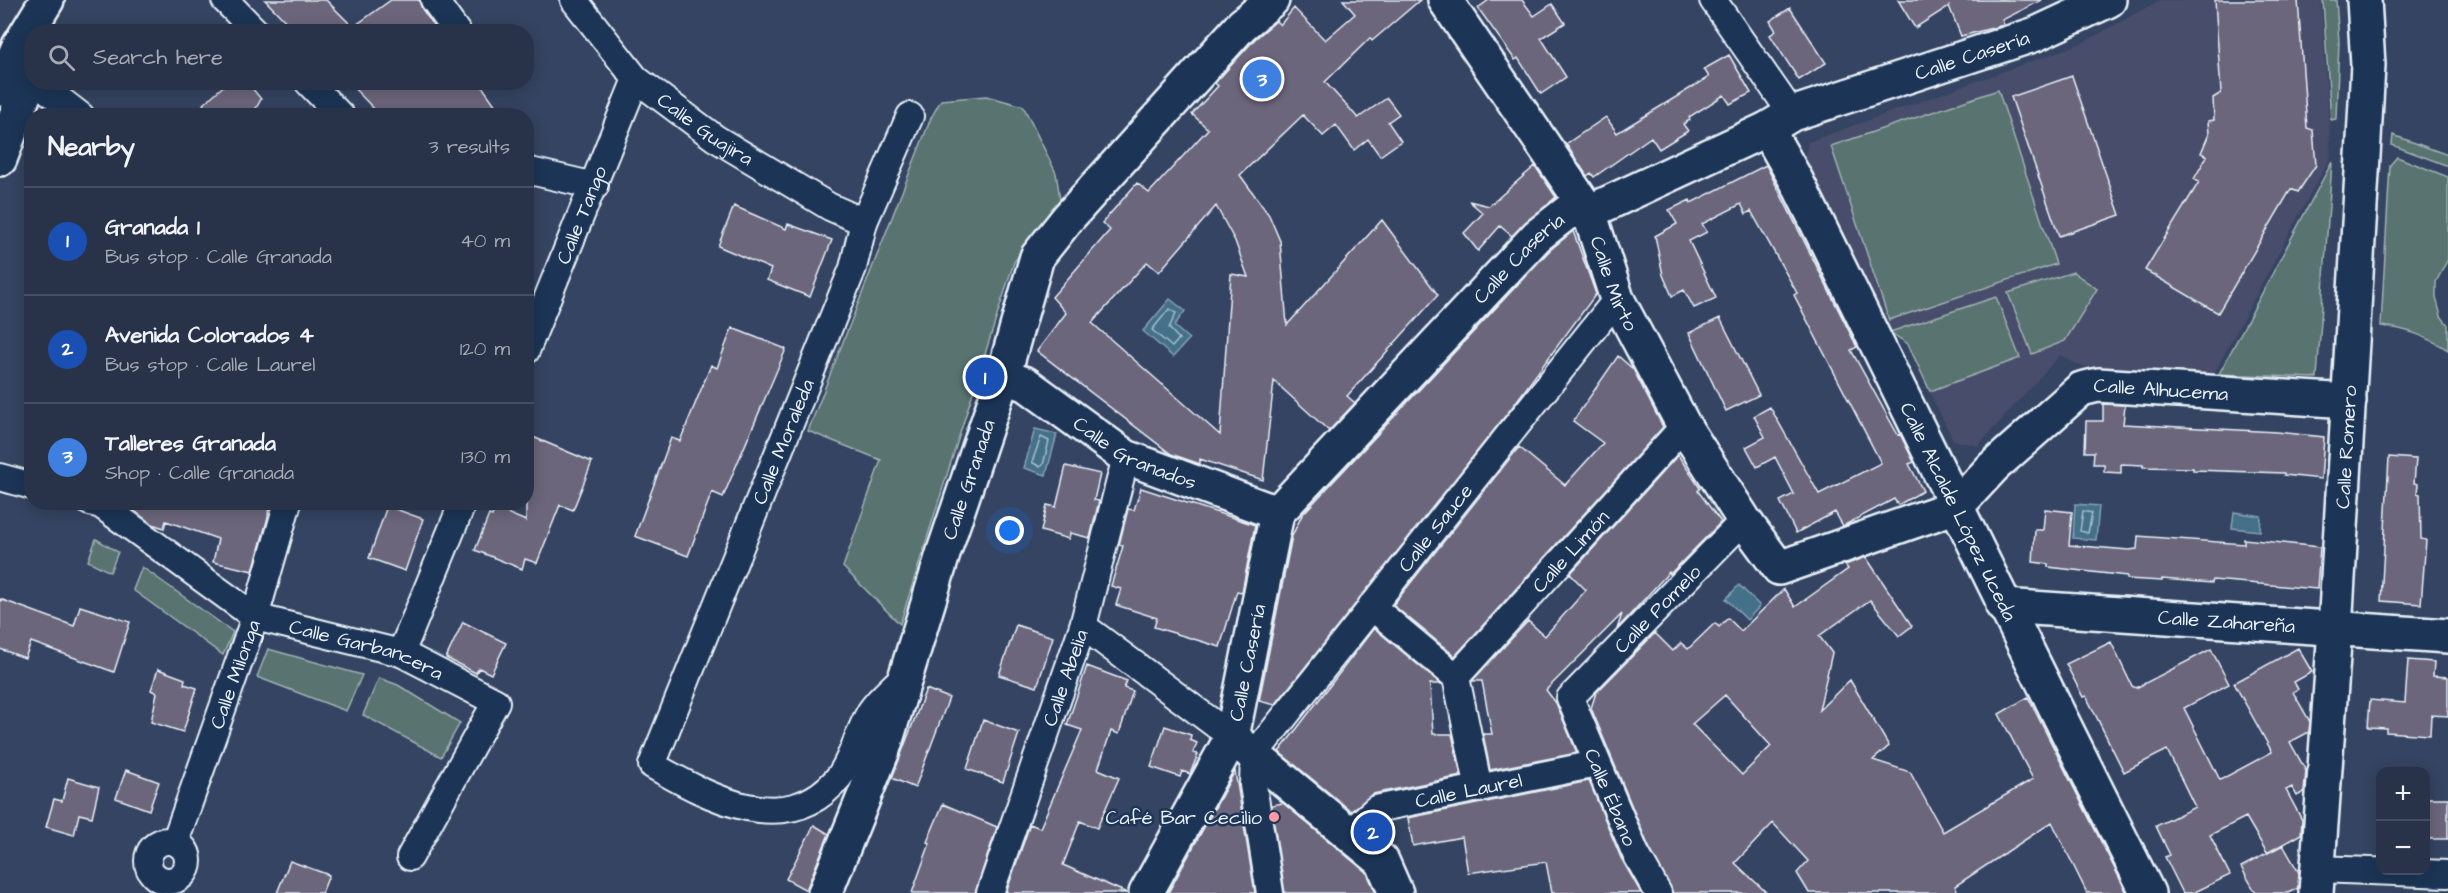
<!DOCTYPE html>
<meta charset="utf-8">
<style>
body{margin:0;font-family:"Architects Daughter",sans-serif;background:#303b51;color:#f1f3f6}
.controls{position:absolute;right:18px;bottom:18px;display:grid;overflow:hidden;border-radius:12px;box-shadow:0 3px 15px #0003}
.controls button{width:54px;height:54px;display:grid;place-items:center;padding:0;border:0;border-bottom:2px solid #444e62;background:#28334a;color:#f1f3f6;font:30px sans-serif}
.you{position:absolute;left:1010px;top:531px;width:21px;height:21px;margin:-15px;border:4px solid #fff;border-radius:50%;background:#1a73e8;box-shadow:0 0 0 9px #1a73e833}
.badge{display:grid;place-items:center;width:39px;height:39px;border-radius:50%;background:#e69b98;color:#fff;font-size:20px;font-weight:700}
.pin{position:absolute;translate:-50% -50%;border:3px solid #fff;box-shadow:0 2px 6px #0006}
.list{margin:0;padding:0;list-style:none}
h2{display:flex;justify-content:space-between;align-items:center;height:78px;margin:0;padding:0 24px;font-size:26px}
h2 small{font-size:20px;font-weight:400;color:#a5aab5}
.list li{display:grid;grid-template-columns:39px 1fr auto;gap:18px;align-items:center;box-sizing:border-box;height:108px;padding:0 24px;border-top:2px solid #444e62}
.list b{display:block;font-size:22px;white-space:nowrap}
.list p{margin:0;font-size:20px;white-space:nowrap;color:#a5aab5}
.list em{font-size:20px;font-style:normal;color:#a5aab5}
.icon{flex:none;width:33px;height:33px;fill:none;stroke:currentColor;stroke-width:2;stroke-linecap:round;stroke-linejoin:round}
.map{position:relative;flex:none;width:2448px;height:893px;overflow:hidden}
.search{position:absolute;background:#28334a;box-shadow:0 3px 15px #0003;left:24px;top:24px;width:510px;height:66px;display:flex;align-items:center;gap:15px;box-sizing:border-box;padding:0 21px;border-radius:24px;color:#a5aab5;font-size:22px}
.panel{position:absolute;background:#28334a;box-shadow:0 3px 15px #0003;left:24px;top:108px;width:510px;height:402px;border-radius:24px}
.map>svg:first-child{display:block}
.built{fill:#464e6a}
.green{fill:#597370;stroke:#a0b2b4;stroke-width:1.5}
.water{fill:#446f8a;stroke:#86a3b6;stroke-width:1.5}
.lines{fill:none;stroke-linecap:round;stroke-linejoin:round}
.shore{stroke:#a6bdcc;stroke-width:1.5}
.building{fill:#6c667b;stroke:#e8f1f8;stroke-width:1.5;fill-rule:evenodd}
.street-casing{stroke:#e8f1f8;stroke-width:30}
.secondary-casing{stroke:#e8f1f8;stroke-width:38}
.street{stroke:#1d3557;stroke-width:26}
.secondary{stroke:#1d3557;stroke-width:33}
.poi-dot{fill:#ff9aa2;stroke:#1d3557;stroke-width:2}
.labels{text-anchor:middle;stroke-width:5;stroke-linejoin:round;paint-order:stroke}
.street-label{font-size:20px;fill:#e8f1f8;stroke:#1d3557}
.poi-label{font-size:20px;fill:#e8f1f8;stroke:#1d3557;text-anchor:end}
</style>
<div class="map">
<svg width="2448" height="893" viewBox="0 0 2448 893">
<rect width="100%" height="100%" fill="#354462"/>
<filter id="ink" filterUnits="userSpaceOnUse"><feTurbulence type="fractalNoise" baseFrequency=".0167" numOctaves="2"/><feDisplacementMap in="SourceGraphic" scale="12" xChannelSelector="R" yChannelSelector="G"/><feConvolveMatrix kernelMatrix="1 2 1 2 8 2 1 2 1" color-interpolation-filters="sRGB"/></filter>
<g filter="url(#ink)">
<path class="built" d="M2160,0H2321L2331,156L2213,375L2080,366L2060,355L1978,446L1953,440L1907,346L1888,333L1804,163L1808,142L2082,43Z"/>
<path class="green" d="M2323,0H2336L2339,42L2336,119L2331,120Z
M1998,90L2056,264L1889,320L1831,146Z
M986,96L1023,106L1056,173L1060,199L1014,262L900,624L843,567L881,460L808,431L931,118L941,100Z
M2393,135L2448,155V166L2392,145Z
M2397,157L2448,177V259L2436,282V298L2441,316L2448,325V350C2426,336 2407,329 2381,326L2390,165Z
M2332,162L2317,378L2219,374Z
M2073,272L2097,289L2065,341L2032,354L2008,293Z
M1996,297L2020,358L1930,391L1908,344L1890,332Z
M96,539L118,552L110,572L88,561Z
M142,567L233,632L223,655L133,590Z
M268,649L362,675L346,711L257,677Z
M379,678L398,685L460,723L441,757L363,715Z"/>
<path class="water" d="M1170,299L1185,311L1174,326L1189,339L1173,357L1143,331Z
M1035,429L1057,434L1046,475L1024,468Z
M2075,504L2099,506L2096,540L2073,538Z
M2234,512L2261,516L2260,531L2232,528Z
M1739,585L1760,606L1747,620L1726,599Z"/>
<g class="lines">
<path class="shore" d="M1169,309L1176,313L1169,328L1179,339L1172,347L1152,330Z
M1041,437L1049,441L1043,465L1040,467L1032,462Z
M2083,511L2092,513L2088,533L2080,531Z"/>
</g>
<path class="building" d="M265,0H326L353,27L391,0H419L422,9L438,32H296Z
M1343,0H1420L1372,41L1370,38L1325,82L1358,118L1387,98L1399,114L1388,122L1401,141L1380,156L1368,139L1354,150L1336,125L1323,136L1303,115L1240,175L1269,215L1280,241L1287,325L1382,220L1438,295L1347,396L1355,403L1329,431L1274,381L1263,480L1200,459V464L1171,454L1037,351L1066,313L1052,297L1110,230L1102,223L1137,183L1149,193L1208,129L1192,114L1218,86L1215,83L1255,39L1276,21L1280,25L1294,8L1325,40L1355,14ZM1216,206L1235,241L1248,277L1231,274L1220,435L1092,323L1147,262L1159,272Z
M1489,0H1522L1534,16L1552,4L1565,23L1541,38L1566,77L1541,94L1518,58L1515,60L1478,8Z
M1898,0H2042L2002,20L2004,25L1961,36L1949,6L1915,28Z
M2215,0H2298L2307,128L2313,130L2316,165L2298,192L2291,189L2218,313L2145,270L2199,182L2194,179L2207,156L2201,153L2209,134L2208,121L2214,120L2213,98L2221,93Z
M1790,8L1826,63L1799,80L1770,35L1776,31L1770,21Z
M1729,55L1751,93L1730,104L1724,95L1689,117L1690,120L1683,124L1688,131L1659,149L1651,137L1594,177L1591,173L1587,176L1566,144L1606,117L1617,133L1709,77L1704,69Z
M2072,76L2120,215L2059,236L2011,97Z
M228,82H247L261,99L252,116H213L203,104Z
M348,82H479L503,116H381Z
M1766,165L1857,347L1851,350L1898,435L1900,434L1914,462L1909,464L1923,491L1898,505L1894,499L1843,526L1835,512L1796,533L1780,501L1794,494L1775,457L1757,467L1746,447L1765,437L1754,416L1770,407L1819,494L1881,463L1794,295L1797,293L1751,211L1746,214L1741,204L1702,224L1707,232L1689,241L1716,298L1694,308L1684,290L1672,296L1663,275L1655,236L1677,224L1669,210L1690,200L1691,203Z
M1535,166L1556,197L1512,236L1500,226L1478,251L1464,233L1483,213L1469,201L1489,206Z
M734,206L786,229L788,224L832,240L810,297L767,280L771,269L718,246Z
M1573,231L1596,294L1510,410L1275,705L1259,701L1292,536L1302,515L1550,250Z
M1720,318L1759,395L1726,411L1689,333Z
M732,328L786,349L723,497L712,492L688,556L635,536L671,438L680,441L711,365L717,368Z
M1618,356L1633,369L1663,427L1455,656L1393,605L1519,447L1565,485L1603,443L1573,421Z
M2103,404L2125,405L2123,424L2277,432L2324,437L2321,479L2284,475V473L2193,470V468L2143,467V465L2121,464V473L2104,472V464H2093L2094,452H2085L2086,421H2103Z
M533,437L592,462L573,510L560,505L537,563L525,559L522,569L475,550L489,515L492,516L495,508L526,521V452Z
M1678,455L1700,488L1698,491L1721,522L1670,574L1669,572L1617,629L1622,614L1546,690L1556,703L1577,753L1490,770L1483,734H1492L1482,681H1472L1528,621L1545,636L1586,590L1570,574Z
M2389,457L2416,459L2414,483L2418,484L2417,493L2420,494L2421,539L2426,540L2421,604L2381,601Z
M1066,466L1100,474L1094,500L1099,501L1090,538L1070,533L1069,539L1041,531L1047,505L1056,507Z
M1141,488L1255,525L1242,592L1237,591L1220,647L1154,627L1157,618L1116,605L1121,589L1111,586L1123,546L1119,545L1128,509L1134,510Z
M123,502H269L268,517L253,571L213,562L218,539L166,521L164,528L152,524Z
M387,506L423,519L405,571L369,558Z
M2045,509L2072,512L2069,545L2129,550L2137,549L2138,536L2244,544V539L2320,547L2317,589L2213,580L2212,583L2162,579V581L2127,579V576L2048,567V564L2033,562L2035,530H2043Z
M1866,557L1912,626L1899,636L1870,600L1819,636L1832,653L1819,710L1850,680L1889,746L1873,760L1910,772L1943,832L2033,779L1999,714L2028,697L2127,893H2087L2052,822L1955,886L1958,893H1809L1797,873L1808,861L1773,823L1735,863L1767,893H1673L1648,845L1591,708L1596,693L1655,633L1673,651L1681,643L1688,649L1715,623L1719,627L1728,618L1741,631L1784,589L1795,607L1848,569L1845,565ZM1725,695L1771,746L1742,775L1692,724Z
M0,599L74,626L80,606L130,622L114,672L31,642L25,658L0,649Z
M463,622L506,643L491,674L479,668L476,673L446,658Z
M1016,625L1053,637L1037,687L999,675Z
M1374,628L1441,684H1430L1433,734H1452L1461,776L1373,794L1351,811L1279,752Z
M2111,642L2132,686L2136,688L2211,649L2229,684L2184,708L2220,780L2272,752L2234,683L2298,648L2312,672L2294,682L2298,689L2293,692L2310,722L2309,732L2290,742L2306,771L2304,792L2297,796L2292,787L2286,790L2302,820L2301,834L2267,853L2246,817L2210,835L2230,875L2193,893H2183L2165,857L2170,855L2156,826L2195,807L2167,750L2124,772L2086,696L2083,697L2066,664Z
M2408,660L2434,662L2433,676L2448,677V716L2431,715L2430,735L2386,732V728L2368,727L2370,700L2405,703Z
M1087,666L1127,681L1124,688L1133,691L1119,734L1111,731L1098,769L1119,778L1097,828L1080,821L1063,865L1127,893H1006L1030,824L1040,828L1082,730L1067,725Z
M158,669L185,679L184,684L197,688L183,732L151,722L157,693L151,690Z
M926,689L949,698L915,788L892,778Z
M983,720L1019,733L1003,782L967,769Z
M1165,726L1191,735L1190,740L1197,743L1193,753L1198,754L1190,774L1182,771L1180,777L1151,767Z
M126,770L159,782L149,810L116,798Z
M1235,771L1255,893H1168L1206,824Z
M68,778L99,787L92,817L79,814L74,835L46,827L54,799L62,801Z
M1589,781L1621,858L1641,893H1552L1546,862L1468,873L1462,837L1413,846L1408,818Z
M2428,798H2448V839H2426Z
M1283,803L1367,873L1376,893H1285L1271,805Z
M943,804L997,827L975,893H912L930,843L927,842Z
M814,825L829,834L806,890L786,879Z
M2283,845L2299,873L2298,888L2288,893H2256L2241,867Z
M290,861L329,875L322,893H277Z"/>
<g class="lines">
<g class="street-casing">
<g id="street">
<path d="M225,0L256,32"/>
<path d="M434,0L457,32"/>
<path id="s1" d="M574,0L636,79L715,138L830,207L864,222"/>
<path d="M1713,0L1792,114"/>
<path d="M37,82L81,116"/>
<path d="M308,82L341,116"/>
<path d="M526,170L595,186"/>
<path id="s2" d="M526,351L636,79"/>
<path d="M0,477L32,486"/>
<path id="s3" d="M90,502L101,505L255,617L401,653L496,702L410,857"/>
<path d="M1371,606L1456,677L1479,789"/>
<path d="M1083,626L1232,737"/>
<path d="M401,653L463,502"/>
<path id="s4" d="M903,677C892,689 876,701 869,714C858,733 852,760 839,777C787,841 708,797 652,765L853,268L864,222L910,116"/>
<path id="s5" d="M1456,677L1684,426"/>
<path id="s6" d="M1348,834L1376,809L1596,764"/>
<circle cx="168" cy="861" r="20"/>
<path id="s7" d="M175,842L255,617L288,502"/>
<path d="M2318,869L2448,874"/>
<path id="s8" d="M990,893L1083,626L1126,457"/>
<path id="s9" d="M1270,893L1253,785L1254,755L1617,299"/>
<path id="s10" d="M1658,893L1635,852L1570,698L1744,520"/>
</g>
</g>
<g class="secondary-casing">
<g id="secondary">
<path id="s11" d="M1445,0L1589,212L1617,299L1684,426L1744,520L1779,568L1957,506L1993,467L2081,389L2098,385L2349,401"/>
<path d="M0,89L19,46L47,0"/>
<path id="s12" d="M1767,129L1796,180C1914,418 2028,656 2148,893"/>
<path d="M0,159L32,73"/>
<path id="s13" d="M1003,377L1026,384L1126,457L1277,513"/>
<path id="s14" d="M2003,606L2448,636"/>
<path d="M1232,737L1382,861L1396,893"/>
<path id="s15" d="M825,893L883,750L944,551L1003,377L1037,257L1068,218L1242,25L1272,0"/>
<path id="s16" d="M1146,893L1232,737L1277,513L1537,236L1569,211L1589,212L1767,129L1792,114L2036,34L2109,0"/>
<path id="s17" d="M2316,893L2335,629L2364,139L2368,65L2364,0"/>
</g>
</g>
<use href="#street" class="street"/>
<use href="#secondary" class="secondary"/>
</g>
</g>
<circle class="poi-dot" cx="1274" cy="817" r="6"/>
<g class="labels">
<g class="street-label">
<text dy="7" stroke="none"><textPath href="#s16" startOffset="1262">Calle Casería</textPath></text>
<text dy="7" stroke="none"><textPath href="#s1" startOffset="186">Calle Guajira</textPath></text>
<text dy="7" stroke="none"><textPath href="#s2" startOffset="147">Calle Tango</textPath></text>
<text dy="7" stroke="none"><textPath href="#s16" startOffset="758">Calle Casería</textPath></text>
<text dy="7" stroke="none"><textPath href="#s11" startOffset="332">Calle Mirto</textPath></text>
<text dy="7" stroke="none"><textPath href="#s11" startOffset="1102">Calle Alhucema</textPath></text>
<text dy="7" stroke="none"><textPath href="#s4" startOffset="676">Calle Moraleda</textPath></text>
<text dy="7" stroke="none"><textPath href="#s17" startOffset="447">Calle Romero</textPath></text>
<text dy="7" stroke="none"><textPath href="#s13" startOffset="154">Calle Granados</textPath></text>
<text dy="7" stroke="none"><textPath href="#s15" startOffset="438">Calle Granada</textPath></text>
<text dy="7" stroke="none"><textPath href="#s12" startOffset="428">Calle Alcalde López Uceda</textPath></text>
<text dy="7" stroke="none"><textPath href="#s9" startOffset="430">Calle Sauce</textPath></text>
<text dy="7" stroke="none"><textPath href="#s5" startOffset="170">Calle Limón</textPath></text>
<text dy="7" stroke="none"><textPath href="#s10" startOffset="339">Calle Pomelo</textPath></text>
<text dy="7" stroke="none"><textPath href="#s14" startOffset="224">Calle Zahareña</textPath></text>
<text dy="7" stroke="none"><textPath href="#s3" startOffset="318">Calle Garbancera</textPath></text>
<text dy="7" stroke="none"><textPath href="#s16" startOffset="254">Calle Casería</textPath></text>
<text dy="7" stroke="none"><textPath href="#s7" startOffset="178">Calle Milonga</textPath></text>
<text dy="7" stroke="none"><textPath href="#s8" startOffset="228">Calle Abelia</textPath></text>
<text dy="7" stroke="none"><textPath href="#s6" startOffset="132">Calle Laurel</textPath></text>
<text transform="translate(1611 797) rotate(67)" y="7">Calle Ébano</text>
</g>
<g class="poi-label">
<text x="1262" y="824">Café Bar Cecilio</text>
</g>
</g>
</svg>
<div class="controls">
<button>+</button>
<button>−</button>
</div>
<div class="you"></div>
<div class="pin badge" style="left:985px;top:377px;background:#1a4fb4">1</div>
<div class="pin badge" style="left:1373px;top:832px;background:#1a4fb4">2</div>
<div class="pin badge" style="left:1262px;top:79px;background:#3f7fe0">3</div>
<div class="search"><svg class="icon" aria-label="search" viewBox="0 0 24 24"><circle cx="10" cy="10" r="6"/><path d="M15 15l6 6"/></svg>Search here</div>
<section class="panel">
<h2>Nearby<small>3 results</small></h2>
<ul class="list">
<li><span class="badge" style="background:#1a4fb4">1</span><div><b>Granada 1</b><p>Bus stop · Calle Granada</p></div><em>40 m</em></li>
<li><span class="badge" style="background:#1a4fb4">2</span><div><b>Avenida Colorados 4</b><p>Bus stop · Calle Laurel</p></div><em>120 m</em></li>
<li><span class="badge" style="background:#3f7fe0">3</span><div><b>Talleres Granada</b><p>Shop · Calle Granada</p></div><em>130 m</em></li>
</ul>
</section>
</div>
